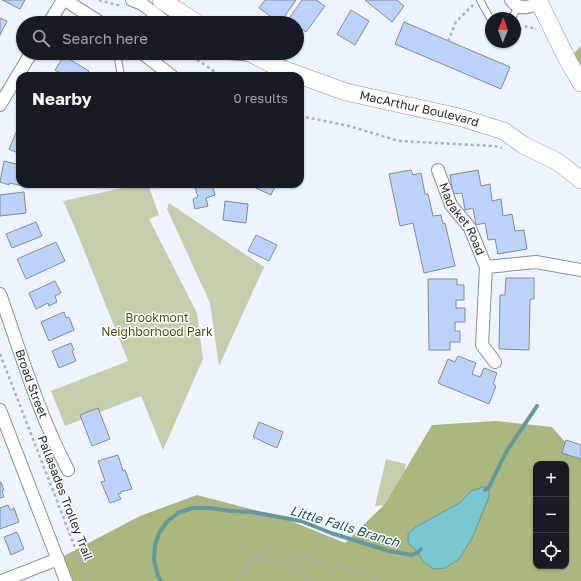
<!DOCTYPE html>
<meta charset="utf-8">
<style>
body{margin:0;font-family:"Golos Text",sans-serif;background:#242831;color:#f1f3f6}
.controls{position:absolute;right:12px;bottom:12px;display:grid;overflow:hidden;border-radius:8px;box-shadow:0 1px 3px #0004}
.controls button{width:36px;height:36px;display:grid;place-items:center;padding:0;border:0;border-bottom:1px solid #363941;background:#171b24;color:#f1f3f6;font:20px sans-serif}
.compass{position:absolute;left:485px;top:12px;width:36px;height:36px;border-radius:50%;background:#171b24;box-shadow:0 1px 3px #0004;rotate:1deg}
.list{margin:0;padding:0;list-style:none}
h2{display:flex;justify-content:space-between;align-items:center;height:52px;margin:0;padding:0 16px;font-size:17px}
h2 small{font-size:13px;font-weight:400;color:#9ea1a6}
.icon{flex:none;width:22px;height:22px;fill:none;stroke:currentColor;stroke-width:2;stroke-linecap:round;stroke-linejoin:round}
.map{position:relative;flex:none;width:581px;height:581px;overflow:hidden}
.search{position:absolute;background:#171b24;box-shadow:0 1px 3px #0004;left:16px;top:16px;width:288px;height:44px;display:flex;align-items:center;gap:10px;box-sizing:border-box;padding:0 14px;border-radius:22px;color:#9ea1a6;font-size:15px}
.panel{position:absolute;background:#171b24;box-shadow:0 1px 3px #0004;left:16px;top:72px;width:288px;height:116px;border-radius:12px}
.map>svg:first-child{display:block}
.green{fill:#c5ceaa}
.forest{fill:#aab77e;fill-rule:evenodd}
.water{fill:#7ac8cf;stroke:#61999f}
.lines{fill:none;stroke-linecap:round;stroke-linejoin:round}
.stream{stroke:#61999f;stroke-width:4}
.building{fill:#bcd4fc;stroke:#848a94}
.lane-casing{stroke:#8a909a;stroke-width:8}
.street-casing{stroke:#8a909a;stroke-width:14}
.secondary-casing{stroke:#8a909a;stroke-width:18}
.path{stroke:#abb0b9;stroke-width:2.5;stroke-dasharray:3 3;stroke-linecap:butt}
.lane{stroke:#fff;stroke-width:6}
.street{stroke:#fff;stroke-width:12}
.secondary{stroke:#fff;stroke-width:17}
.labels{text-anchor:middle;stroke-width:3;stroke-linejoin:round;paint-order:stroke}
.street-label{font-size:12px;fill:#282a2e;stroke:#fff}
.park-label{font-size:12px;fill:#475213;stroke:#fff}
.water-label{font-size:13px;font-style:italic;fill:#0d5359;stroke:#fff}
</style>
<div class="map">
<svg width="581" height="581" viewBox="0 0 581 581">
<rect width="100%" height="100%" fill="#edf4ff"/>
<path class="green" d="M140,184H148L159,215L149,219L197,313L203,359L163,450L141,396L65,426L51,391L128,361L76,230L63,201L131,186L132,187Z
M169,203L264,267L219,366L210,303L167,209Z
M386,459L406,464L397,504L375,506Z"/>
<path class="forest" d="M581,46V68L573,54Z
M496,421L552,427L581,460V581H66L58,559L140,516L197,495L281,517L345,543L385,504L432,425ZM536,464H566V566H536Z"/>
<path class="water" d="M483,487H489V497L472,538L459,559L445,568L434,569L423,562L418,552L408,543V534L416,527L461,502L471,491Z"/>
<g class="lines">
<path class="stream" d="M485,490L489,487L506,452L537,406
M161,581L158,576L154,560L155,545L159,533L167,522L178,513L192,508H210L231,511L252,512L301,521L331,533L389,551L412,555L418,552L421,549"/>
</g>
<path class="building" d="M2,0H25L20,9Z
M265,0H296L280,23L259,8Z
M302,0H316L325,6L306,32L297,26V23H293L288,20Z
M365,0H397L404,6L392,22Z
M351,10L369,21L355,45L337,34Z
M0,18L7,21L0,35Z
M404,22L510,67L501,89L395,44Z
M64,56L89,71L86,76H64L55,70Z
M18,128L20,129V154L9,149Z
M4,161L20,165V184H31V185L24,186L9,183V185L0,182Z
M411,170L413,175L421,173L425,194H428L433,216L441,215L443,224L445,223L455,266L424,273L413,223L400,226L389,174Z
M478,170L481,186L490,184L492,201L501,199L503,216L512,214L515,231L524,230L527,249L498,254L495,239L488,240L485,223L476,225L473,208L465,210L462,193L453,194L450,175Z
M194,184H212L215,195L206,198L208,206L195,209L193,199L198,197Z
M257,184H276L271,195L256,188Z
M24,192L26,213L0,216V195Z
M225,201L248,204L246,223L223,220Z
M36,222L42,236L12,248L6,234Z
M256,235L277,245L269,261L248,251Z
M56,242L65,261L26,279L17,259Z
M506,278H534V299H530L529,350L499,349L500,295H505Z
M428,279H457V285H464V300H456V308H465V322H455V331H460V342H450V350H429Z
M55,281L61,293L55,296L57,302L49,306L48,303L36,309L29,293Z
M64,312L66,318L69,317L74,330L49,341L41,322Z
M71,343L74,350L72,351L76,361L59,368L52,351Z
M458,356L476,363L472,374L480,377L484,368L497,373L493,384L496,386L489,404L438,383L448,359L455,362Z
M98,408L110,439L92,446L80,415Z
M259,422L283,432L277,448L253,437Z
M566,440L581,445V459L562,453Z
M118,455L123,471L125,470L132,489L120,492L121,493L118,494L121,499L110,503L101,482L105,481L98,461Z
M0,482H1L4,490L2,491L4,497L0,498Z
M8,505L10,510L14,508L19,522L0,529V508Z
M17,532L24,549L11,555L4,537Z"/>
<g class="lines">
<g class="lane-casing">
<path id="lane" d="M480,0L491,20
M512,18L518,6
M117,53L121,76"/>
</g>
<g class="street-casing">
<g id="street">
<path d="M65,0L101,23"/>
<path d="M132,0L142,4L167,23"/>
<path d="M511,0C520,11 527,8 539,3"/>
<path d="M49,23L63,0"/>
<path d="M142,53L172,76"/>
<path d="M229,53L254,55"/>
<path d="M0,105L31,53"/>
<path id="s1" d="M438,170L451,205L470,228L486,267L482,345L495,362"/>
<path d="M486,267L536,262L581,270"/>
<path id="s2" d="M0,294C21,354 39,415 68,470"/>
<path d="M0,410L66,581"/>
<path d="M2,581L58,559"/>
</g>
</g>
<g class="secondary-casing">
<g id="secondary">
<path d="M161,0L197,23"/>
<path d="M538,0L567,59L581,83"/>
<path id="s3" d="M250,53L277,67L346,92L459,117L504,131L523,145L558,162L581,180"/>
</g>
</g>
<path class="path" d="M99,0L101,1L122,6
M515,26L519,30C524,26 529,25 535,30L536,29
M448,41L456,22L473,5
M187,53L221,76
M300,116L349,126L399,141L494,146L502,148
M0,354L88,581
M246,568L247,560L264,551L284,552L372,576L380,581
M238,581L239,578L246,568L256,561L275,560L287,564L313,581"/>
<use href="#lane" class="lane"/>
<use href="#street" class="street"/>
<use href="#secondary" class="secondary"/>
</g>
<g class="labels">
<g class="street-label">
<text dy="4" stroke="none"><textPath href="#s3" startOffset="179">MacArthur Boulevard</textPath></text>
<text dy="4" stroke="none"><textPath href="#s1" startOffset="55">Madaket Road</textPath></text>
<text dy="4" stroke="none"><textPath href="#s2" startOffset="95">Broad Street</textPath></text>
<text transform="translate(65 498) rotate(69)" y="4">Pallasades Trolley Trail</text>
</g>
<g class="park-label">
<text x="157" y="322">Brookmont<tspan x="157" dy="14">Neighborhood Park</tspan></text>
</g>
<g class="water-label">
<text transform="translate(345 526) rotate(17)" y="5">Little Falls Branch</text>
</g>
</g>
</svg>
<div class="controls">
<button>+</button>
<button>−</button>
<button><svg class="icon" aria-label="locate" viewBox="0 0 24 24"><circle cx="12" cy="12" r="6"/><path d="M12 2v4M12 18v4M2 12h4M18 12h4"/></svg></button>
</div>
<svg class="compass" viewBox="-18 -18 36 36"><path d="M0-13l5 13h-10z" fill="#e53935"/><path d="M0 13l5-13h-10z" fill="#9ea1a6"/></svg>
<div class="search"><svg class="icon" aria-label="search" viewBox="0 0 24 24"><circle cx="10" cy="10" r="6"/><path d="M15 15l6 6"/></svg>Search here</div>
<section class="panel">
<h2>Nearby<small>0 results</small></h2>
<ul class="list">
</ul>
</section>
</div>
